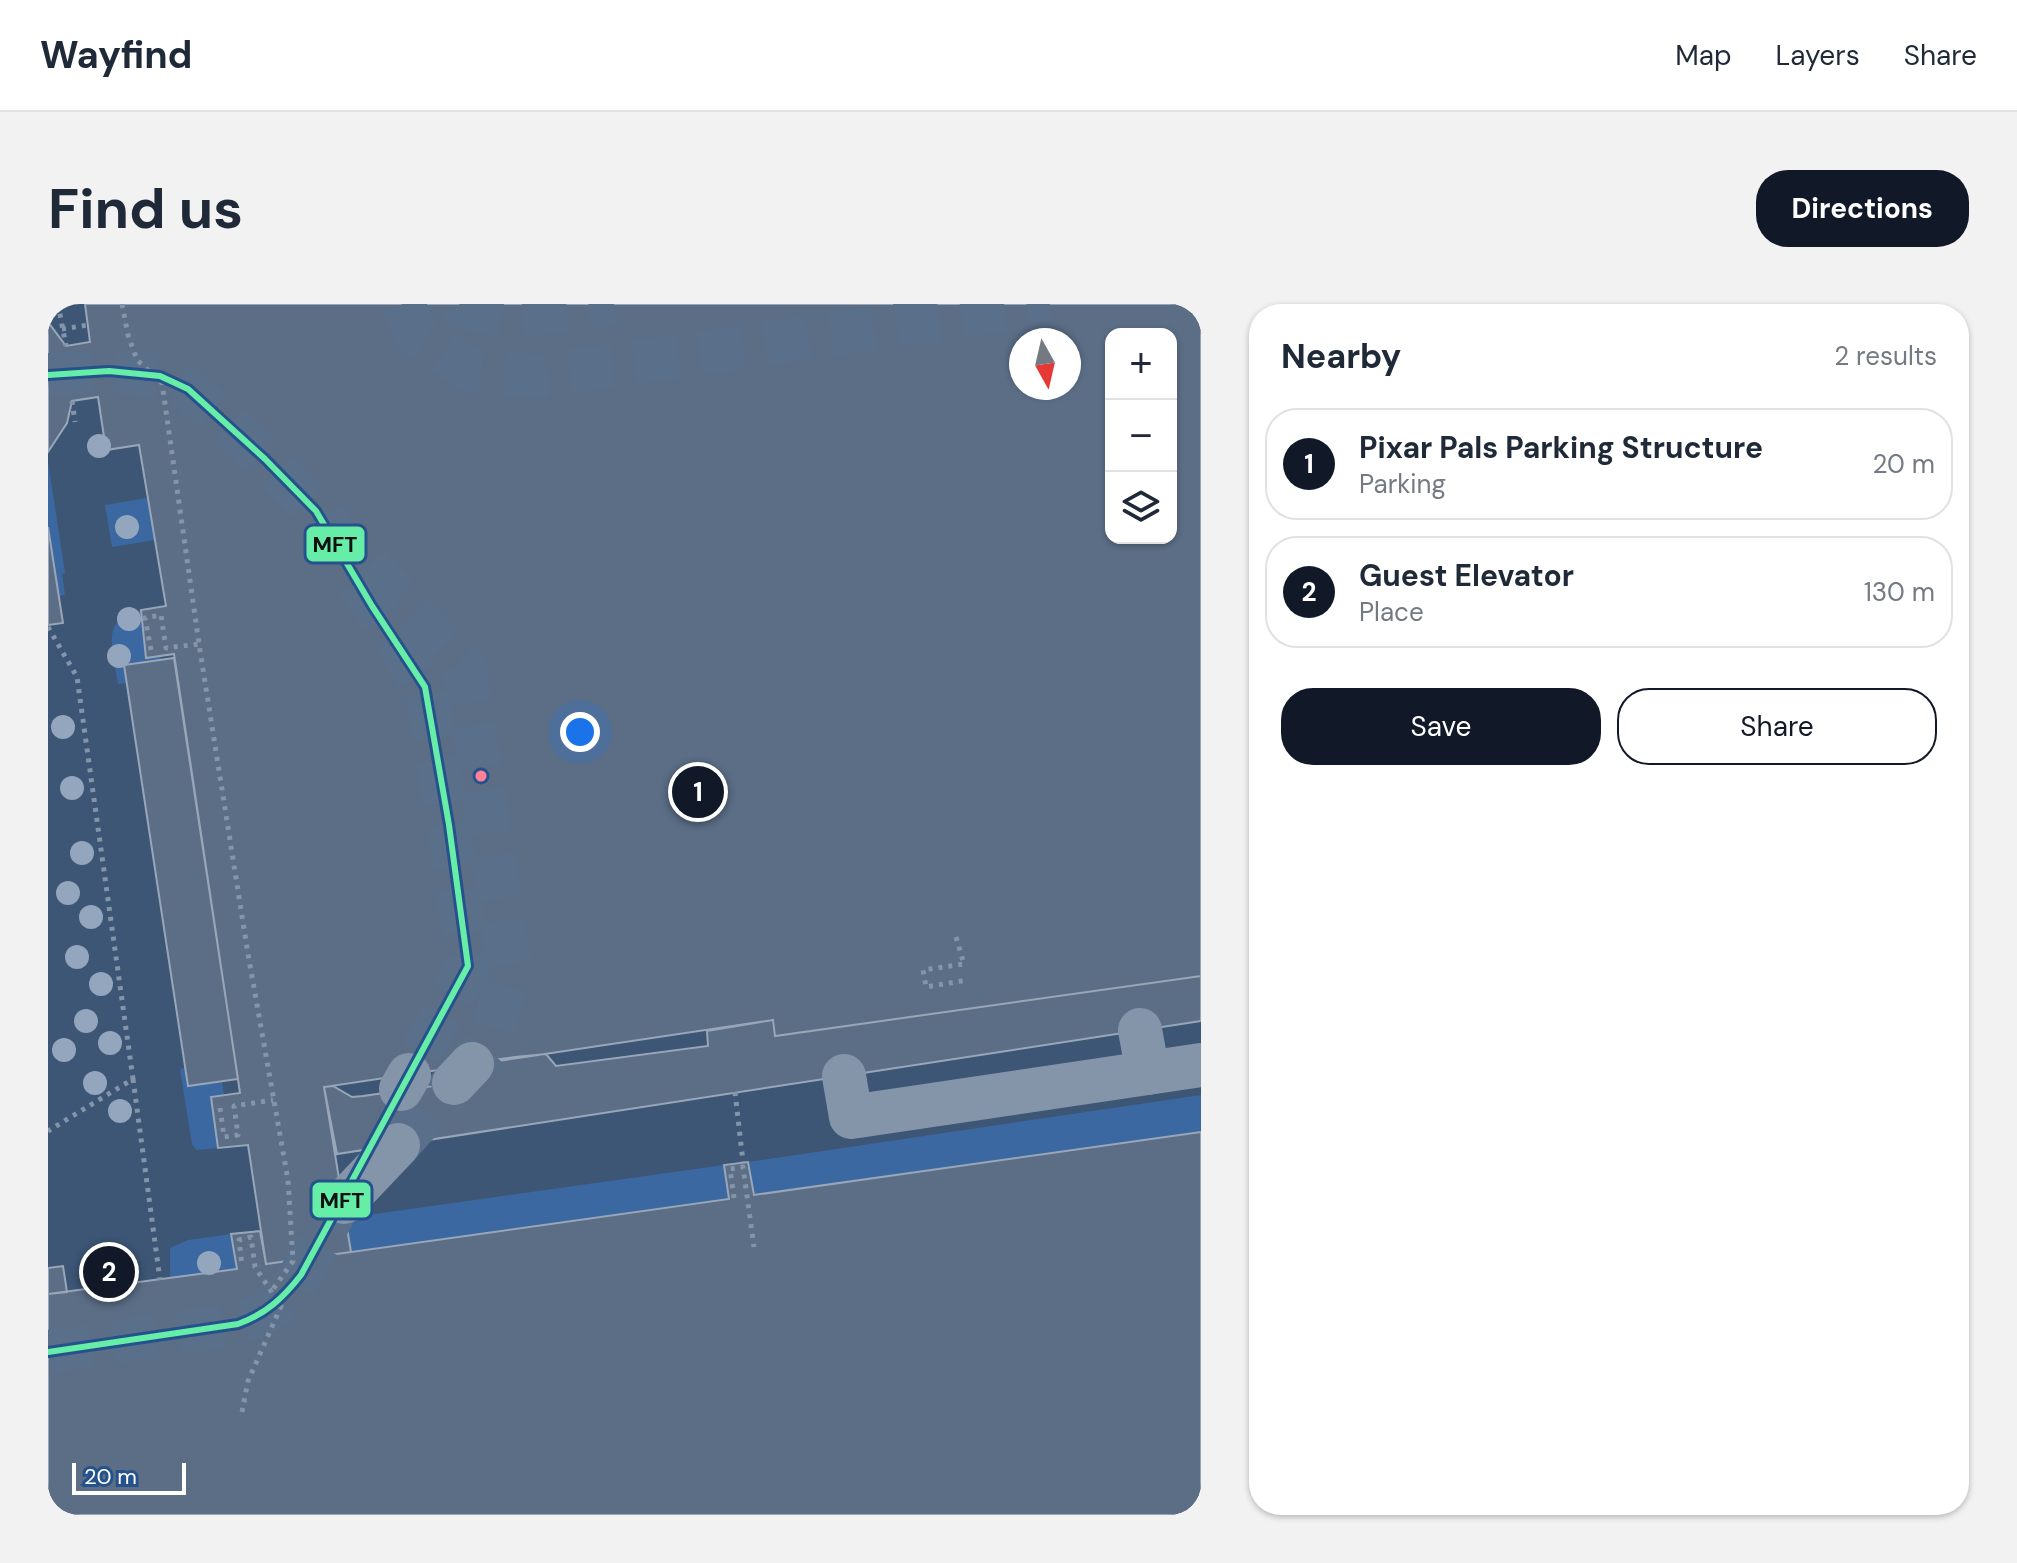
<!DOCTYPE html>
<meta charset="utf-8">
<style>
body{margin:0;font-family:"DM Sans",sans-serif;background:#f2f2f3;color:#1f2937}
.controls{position:absolute;right:24px;top:24px;display:grid;overflow:hidden;border-radius:16px;box-shadow:0 2px 6px #0004}
.controls button{width:72px;height:72px;display:grid;place-items:center;padding:0;border:0;border-bottom:2px solid #e0e1e3;background:#fff;color:#1f2937;font:40px sans-serif}
.compass{position:absolute;left:961px;top:24px;width:72px;height:72px;border-radius:50%;background:#fff;box-shadow:0 2px 6px #0004;rotate:172deg}
.scale{position:absolute;left:24px;bottom:20px;width:114px;box-sizing:border-box;padding-left:8px;border:4px solid #fff;border-top:0;font-size:22px;line-height:28px;white-space:nowrap;color:#fff;-webkit-text-stroke:6px #26528c;paint-order:stroke}
.you{position:absolute;left:532px;top:428px;width:28px;height:28px;margin:-20px;border:6px solid #fff;border-radius:50%;background:#1a73e8;box-shadow:0 0 0 12px #1a73e833}
.badge{display:grid;place-items:center;width:52px;height:52px;border-radius:50%;background:#111827;color:#fff;font-size:26px;font-weight:700}
.pin{position:absolute;translate:-50% -50%;border:4px solid #fff;box-shadow:0 2px 8px #0006}
.list{margin:0;padding:0;list-style:none}
h2{display:flex;justify-content:space-between;align-items:center;height:104px;margin:0;padding:0 32px;font-size:34px}
h2 small{font-size:26px;font-weight:400;color:#747a83}
.list li{display:grid;grid-template-columns:52px 1fr auto;gap:24px;align-items:center;box-sizing:border-box;height:112px;margin:0 16px 16px;padding:0 16px;border:2px solid #e0e1e3;border-radius:32px}
.list b{display:block;font-size:30px;white-space:nowrap}
.list p{margin:0;font-size:26px;white-space:nowrap;color:#747a83}
.list em{font-size:26px;font-style:normal;color:#747a83}
.actions{display:flex;gap:16px;padding:24px 32px}
.actions a{flex:1;padding:18px 0;border:2px solid #111827;border-radius:32px;text-align:center;font-size:28px;color:#111827}
.actions .main{background:#111827;color:#fff}
.icon{flex:none;width:44px;height:44px;fill:none;stroke:currentColor;stroke-width:2;stroke-linecap:round;stroke-linejoin:round}
.map{position:relative;flex:none;width:1153px;height:1211px;overflow:hidden;border-radius:32px}
header{display:flex;align-items:center;gap:48px;box-sizing:border-box;height:112px;padding:0 40px;background:#fff;border-bottom:2px solid #e0e1e3}
header strong{font-size:38px}
nav{display:flex;gap:44px;margin-inline-start:auto;font-size:28px}
.intro{display:flex;align-items:center;justify-content:space-between;box-sizing:border-box;height:192px;padding:0 48px}
h1{margin:0;font-size:56px}
.button{padding:20px 36px;border-radius:32px;background:#111827;color:#fff;font-size:28px;font-weight:700}
main{display:flex;gap:48px;padding:0 48px}
aside{flex:1;background:#fff;border-radius:32px;box-shadow:0 2px 6px #0004}
.map>svg:first-child{display:block}
.green{fill:#3b68a1}
.building{fill:#5b6e86;stroke:#98a6b8;stroke-width:2;fill-rule:evenodd}
.lines{fill:none;stroke-linecap:round;stroke-linejoin:round}
.minor-tunnel{stroke:#5a6f8a;stroke-width:44;stroke-dasharray:44 22;stroke-linecap:butt}
.path{stroke:#8495a9;stroke-width:5;stroke-dasharray:4 6;stroke-linecap:butt}
.minor{stroke:#8495a9;stroke-width:44}
.tram-1-casing{stroke:#26528c;stroke-width:12}
.tram-1{stroke:#66eda8;stroke-width:6}
.tree{fill:#93a6bd}
.bus-dot{fill:#ff8098;stroke:#26528c;stroke-width:3}
.line-badge{stroke:#26528c;stroke-width:3}
.pale-badge-label{font-size:22px;text-anchor:middle;font-weight:bold;fill:#111}
</style>
<header>
<strong>Wayfind</strong>
<nav><a>Map</a><a>Layers</a><a>Share</a></nav>
</header>
<div class="intro"><h1>Find us</h1><a class="button">Directions</a></div>
<main>
<div class="map">
<svg width="1153" height="1211" viewBox="0 0 1153 1211">
<rect width="100%" height="100%" fill="#3d5675"/>
<path class="green" d="M0,157L17,269L14,270L17,291L11,292L6,258L0,259Z
M99,194L107,236L64,243L57,201Z
M93,306L98,354L112,352L113,356L79,379L70,380C66,349 50,314 93,306Z
M137,764L140,782L174,777L176,791L163,793L170,844L148,846L144,840L132,765Z
M1153,791V828L706,891L700,858Z
M676,861L681,895L303,948L298,914Z
M183,930L189,965L122,975V944L140,936Z"/>
<path class="building" d="M37,0H1153V672L727,732L725,716L276,783L303,948L218,960L200,841L170,844L163,793L192,789L126,350L98,354L93,306L118,302L91,141L58,146L50,93L24,97L19,119L0,148V18L18,42L42,38ZM1063,30H1123V234H1063ZM973,36H1021V84H973Z
M0,223L15,319L0,321Z
M126,354L190,775L140,782L76,361Z
M1153,672V717L289,850L276,783L285,782L304,793L315,792L406,779L438,757L467,753L498,750L508,762L660,742L659,727L725,716L727,732Z
M1153,828V1211H0V990L189,965L183,930L212,927L218,960L681,895L676,861L700,858L706,891Z
M79,953L83,979L44,984L40,958Z
M15,962L19,988L0,990V964Z"/>
<g class="lines">
<path class="minor-tunnel" d="M355,0L368,31L424,67L490,72L1002,0
M412,0L414,3L460,13L566,0
M0,71L61,67L112,72L140,85L217,155L268,207L417,364L462,665L441,740L424,760
M310,278L377,383L401,521L420,662L361,771
M350,841L406,779
M0,1048L190,1020C254,1002 262,943 295,894"/>
<path class="path" d="M10,0L18,42
M74,0L80,31L89,56L114,79L151,340L200,650L240,876L245,957L223,988
M14,25L40,21
M24,97L27,118
M0,323L29,373L85,775L0,827
M103,346L97,314L113,311L118,344L151,340
M908,633L916,660L875,666L878,683L919,676
M85,775L112,976
M687,788L695,858
M172,804L176,833L190,831L186,802L225,796
M686,894L682,865L695,863L706,943
M194,1108L200,1077L233,1002L207,963L203,933L191,936L194,962"/>
<path class="minor" d="M1092,726L1100,769
M796,772L803,813L1153,761
M406,779L424,760
M353,785L361,771
M296,898L350,841"/>
<g class="tram-1-casing">
<path id="tram-1" d="M0,71L61,67L112,72L140,85L217,155L268,207L324,302L377,383L401,521L420,662L253,971C235,994 218,1010 190,1020L0,1048"/>
</g>
<use href="#tram-1" class="tram-1"/>
</g>
<g class="tree">
<circle cx="51" cy="142" r="12"/>
<circle cx="79" cy="223" r="12"/>
<circle cx="81" cy="315" r="12"/>
<circle cx="71" cy="352" r="12"/>
<circle cx="15" cy="423" r="12"/>
<circle cx="24" cy="484" r="12"/>
<circle cx="34" cy="549" r="12"/>
<circle cx="20" cy="589" r="12"/>
<circle cx="43" cy="613" r="12"/>
<circle cx="29" cy="653" r="12"/>
<circle cx="53" cy="680" r="12"/>
<circle cx="38" cy="717" r="12"/>
<circle cx="62" cy="739" r="12"/>
<circle cx="16" cy="746" r="12"/>
<circle cx="47" cy="779" r="12"/>
<circle cx="72" cy="807" r="12"/>
<circle cx="161" cy="959" r="12"/>
</g>
<circle class="bus-dot" cx="433" cy="472" r="7"/>
<g class="line-badge">
<rect x="257" y="221" width="61" height="38" rx="8" fill="#66eda8"/>
<rect x="263" y="877" width="61" height="38" rx="8" fill="#66eda8"/>
</g>
<g class="pale-badge-label">
<text x="287" y="248">MFT</text>
<text x="294" y="904">MFT</text>
</g>
</svg>
<div class="controls">
<button>+</button>
<button>−</button>
<button><svg class="icon" aria-label="layers" viewBox="0 0 24 24"><path d="M12 4l9 5-9 5-9-5zM3 14l9 5 9-5"/></svg></button>
</div>
<svg class="compass" viewBox="-18 -18 36 36"><path d="M0-13l5 13h-10z" fill="#e53935"/><path d="M0 13l5-13h-10z" fill="#747a83"/></svg>
<div class="scale">20 m</div>
<div class="you"></div>
<div class="pin badge" style="left:650px;top:488px">1</div>
<div class="pin badge" style="left:61px;top:968px">2</div>
</div>
<aside>
<h2>Nearby<small>2 results</small></h2>
<ul class="list">
<li><span class="badge">1</span><div><b>Pixar Pals Parking Structure</b><p>Parking</p></div><em>20 m</em></li>
<li><span class="badge">2</span><div><b>Guest Elevator</b><p>Place</p></div><em>130 m</em></li>
</ul>
<div class="actions"><a class="main">Save</a><a>Share</a></div>
</aside>
</main>
